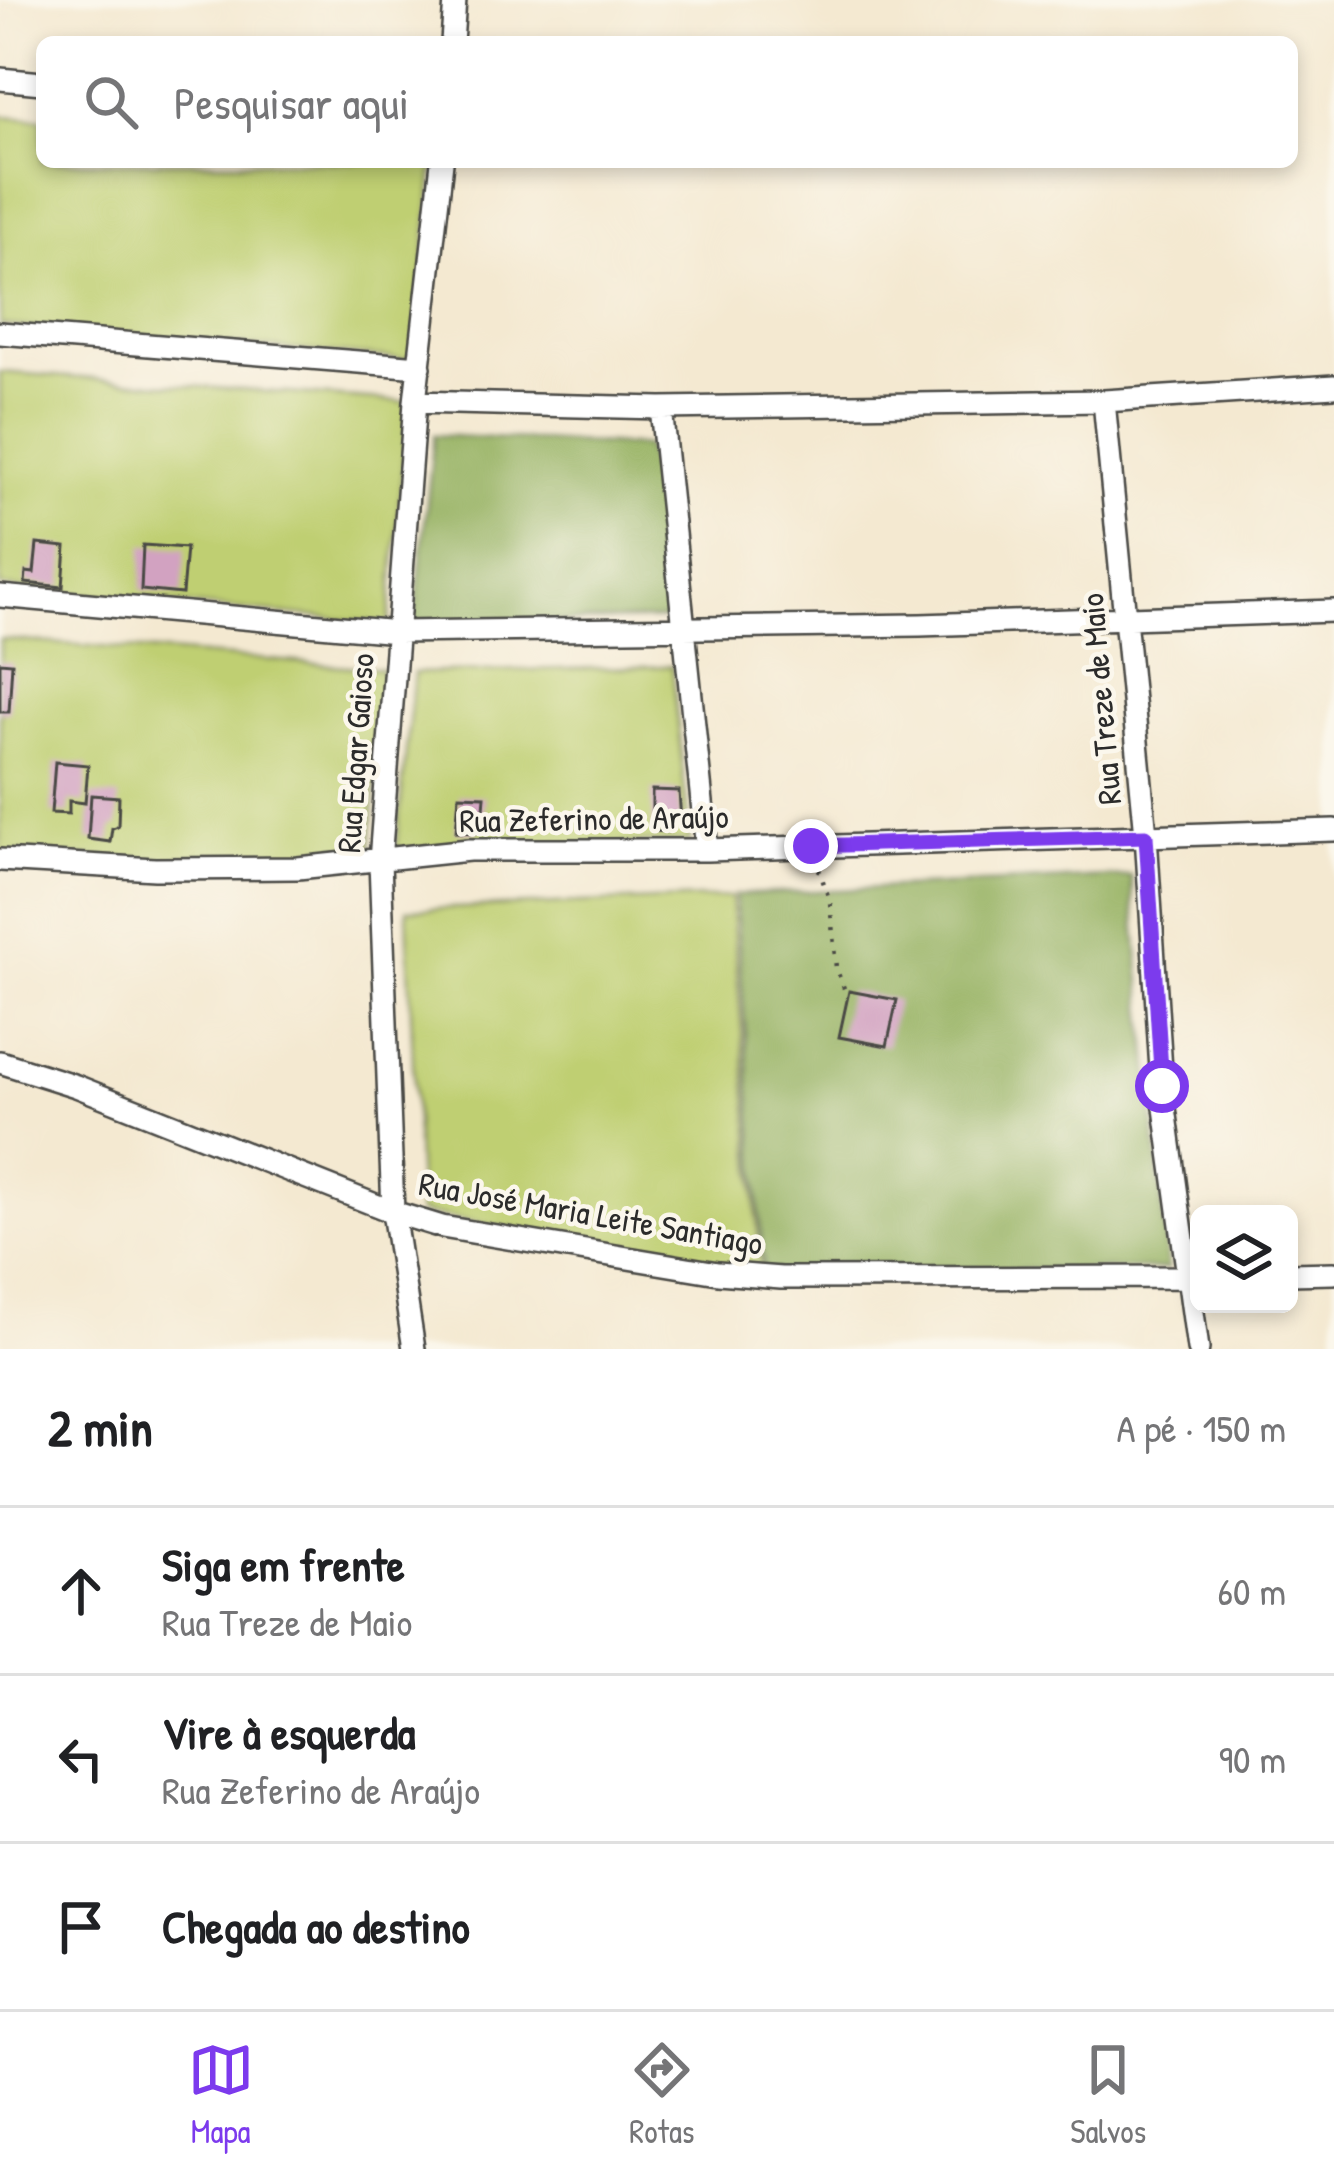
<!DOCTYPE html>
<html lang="pt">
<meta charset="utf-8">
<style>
body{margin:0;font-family:"Patrick Hand",sans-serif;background:#f2f2f2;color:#202124}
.controls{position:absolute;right:36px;bottom:36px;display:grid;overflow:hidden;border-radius:18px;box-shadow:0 6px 18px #0003}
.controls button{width:108px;height:108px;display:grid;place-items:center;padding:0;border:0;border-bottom:3px solid #e0e0e0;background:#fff;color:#202124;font:60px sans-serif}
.stop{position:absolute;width:36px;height:36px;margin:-27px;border:9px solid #7c3aed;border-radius:50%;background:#fff}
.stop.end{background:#7c3aed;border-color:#fff;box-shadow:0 3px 12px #0008}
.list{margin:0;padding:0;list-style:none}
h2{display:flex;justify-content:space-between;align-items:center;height:156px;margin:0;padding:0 48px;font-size:51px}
h2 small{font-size:39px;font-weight:400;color:#757577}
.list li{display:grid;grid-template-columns:78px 1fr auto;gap:36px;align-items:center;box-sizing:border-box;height:168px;padding:0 48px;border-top:3px solid #e0e0e0}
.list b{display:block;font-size:45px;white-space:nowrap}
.list p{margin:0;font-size:39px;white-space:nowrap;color:#757577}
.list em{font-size:39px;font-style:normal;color:#757577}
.icon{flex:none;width:66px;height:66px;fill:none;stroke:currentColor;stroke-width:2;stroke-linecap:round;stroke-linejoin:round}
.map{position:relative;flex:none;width:1334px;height:1349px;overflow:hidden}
.search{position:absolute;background:#fff;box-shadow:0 6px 18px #0003;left:36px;right:36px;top:36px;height:132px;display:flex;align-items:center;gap:30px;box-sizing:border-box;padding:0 42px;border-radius:18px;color:#757577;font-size:45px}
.sheet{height:660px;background:#fff}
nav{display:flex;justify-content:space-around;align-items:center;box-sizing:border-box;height:168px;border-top:3px solid #e0e0e0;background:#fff;font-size:33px;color:#757577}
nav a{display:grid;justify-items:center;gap:6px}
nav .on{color:#7c3aed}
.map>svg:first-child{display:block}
.green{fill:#bfcf72;stroke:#757d4e;stroke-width:3}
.forest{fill:#97b264;stroke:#616e48;stroke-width:3}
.building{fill:#d2a2c1}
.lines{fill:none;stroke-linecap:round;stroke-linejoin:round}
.minor-casing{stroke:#494844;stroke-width:26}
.path{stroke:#494844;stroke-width:4.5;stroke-dasharray:3 9;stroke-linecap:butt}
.minor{stroke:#fff;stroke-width:21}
.route{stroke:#7c3aed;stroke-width:15}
.labels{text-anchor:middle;stroke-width:9;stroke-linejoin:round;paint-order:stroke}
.street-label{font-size:33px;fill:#2b2b2b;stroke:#fbf7ec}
</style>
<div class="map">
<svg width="1334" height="1349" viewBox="0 0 1334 1349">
<rect width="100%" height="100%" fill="#fbf7ec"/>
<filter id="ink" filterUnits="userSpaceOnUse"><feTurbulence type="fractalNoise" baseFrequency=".00833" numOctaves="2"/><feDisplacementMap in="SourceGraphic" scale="24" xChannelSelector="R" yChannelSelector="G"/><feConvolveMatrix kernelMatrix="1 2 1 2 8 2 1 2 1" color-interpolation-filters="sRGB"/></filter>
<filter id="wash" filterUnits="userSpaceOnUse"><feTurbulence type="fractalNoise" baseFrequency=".004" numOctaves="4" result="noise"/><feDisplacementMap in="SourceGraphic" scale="48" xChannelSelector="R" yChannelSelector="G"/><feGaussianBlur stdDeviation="2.7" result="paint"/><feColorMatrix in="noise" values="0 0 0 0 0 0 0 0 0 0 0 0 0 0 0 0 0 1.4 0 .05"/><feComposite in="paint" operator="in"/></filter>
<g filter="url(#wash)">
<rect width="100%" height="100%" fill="#f4e9d1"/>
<path class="green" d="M0,116L42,119V162H434L414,360L0,325Z
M0,372L408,402L389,624L0,587Z
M0,639L382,669L371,847L281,861L135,860L0,853Z
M672,666L690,842L396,850L414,673Z
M731,897L761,1270L419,1213L407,910Z"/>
<path class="forest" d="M434,435L646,446L657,491L672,619L414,626Z
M1131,876L1168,1269L764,1271L735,895Z"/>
<g id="blocks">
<path class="building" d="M37,544L66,547L63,587L25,583L26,572L34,573Z
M143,545L186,548L182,594L141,590Z
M0,662L12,663L9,712H0Z
M55,762L88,765L85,803L69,801V814L51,813Z
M652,790L679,791L681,822H669V832L652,831Z
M91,795L119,797L118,826L112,828L110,842L88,839Z
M459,795L485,796L483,823H478L477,833L456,832Z
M849,991L897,1000L887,1046L839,1037Z"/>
</g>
</g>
<g filter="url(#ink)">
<use href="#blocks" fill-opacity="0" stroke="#494844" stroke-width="3"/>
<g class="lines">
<g class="minor-casing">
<path id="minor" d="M452,42L455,0
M0,79L42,83
M0,333L420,367
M1104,401L1146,835L1162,1086L1198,1349
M415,402L661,408L1104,401L1334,386
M661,408L707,850
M0,596L397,632L920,625L1334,611
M0,860L155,869L298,868L469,850H707L1334,830
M0,1062L76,1086L393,1212L442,1227L718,1273L781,1278L1199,1277
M1289,1274L1334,1273
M414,1349L393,1212L380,861L415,402L442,162"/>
</g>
<path class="path" d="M819,869L830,902L836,968L845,991"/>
<use href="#minor" class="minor"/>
</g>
</g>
<g class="lines" filter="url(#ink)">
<path class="route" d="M811,846L1146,836L1162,1086"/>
</g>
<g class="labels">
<g class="street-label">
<text transform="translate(1100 699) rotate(-95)" y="12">Rua Treze de Maio</text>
<text transform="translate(355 753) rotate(-86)" y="12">Rua Edgar Gaioso</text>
<text transform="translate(594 818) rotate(-1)" y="12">Rua Zeferino de Araújo</text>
<text transform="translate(591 1213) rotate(10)" y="12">Rua José Maria Leite Santiago</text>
</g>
</g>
</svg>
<div class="controls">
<button><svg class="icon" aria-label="layers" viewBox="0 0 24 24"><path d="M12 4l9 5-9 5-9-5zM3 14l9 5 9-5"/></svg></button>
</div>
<div class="stop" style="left:1162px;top:1086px"></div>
<div class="stop end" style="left:811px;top:846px"></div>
<div class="search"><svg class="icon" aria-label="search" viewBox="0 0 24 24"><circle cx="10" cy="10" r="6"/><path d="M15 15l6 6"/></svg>Pesquisar aqui</div>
</div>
<section class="sheet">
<h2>2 min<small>A pé · 150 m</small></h2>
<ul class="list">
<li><svg class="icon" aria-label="ahead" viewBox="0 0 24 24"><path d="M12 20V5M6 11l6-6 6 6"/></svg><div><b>Siga em frente</b><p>Rua Treze de Maio</p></div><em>60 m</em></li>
<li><svg class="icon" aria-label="left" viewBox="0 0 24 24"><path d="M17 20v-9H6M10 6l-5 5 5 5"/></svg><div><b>Vire à esquerda</b><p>Rua Zeferino de Araújo</p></div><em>90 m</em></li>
<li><svg class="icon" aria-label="arrive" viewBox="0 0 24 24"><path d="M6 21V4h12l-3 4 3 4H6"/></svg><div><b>Chegada ao destino</b></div></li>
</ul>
</section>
<nav>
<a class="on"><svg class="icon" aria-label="map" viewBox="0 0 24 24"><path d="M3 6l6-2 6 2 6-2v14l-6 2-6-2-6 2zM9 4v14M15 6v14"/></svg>Mapa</a>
<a><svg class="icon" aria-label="directions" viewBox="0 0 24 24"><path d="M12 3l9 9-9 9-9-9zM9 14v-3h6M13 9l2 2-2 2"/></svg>Rotas</a>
<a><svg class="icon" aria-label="saved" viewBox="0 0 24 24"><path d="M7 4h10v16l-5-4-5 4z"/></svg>Salvos</a>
</nav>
